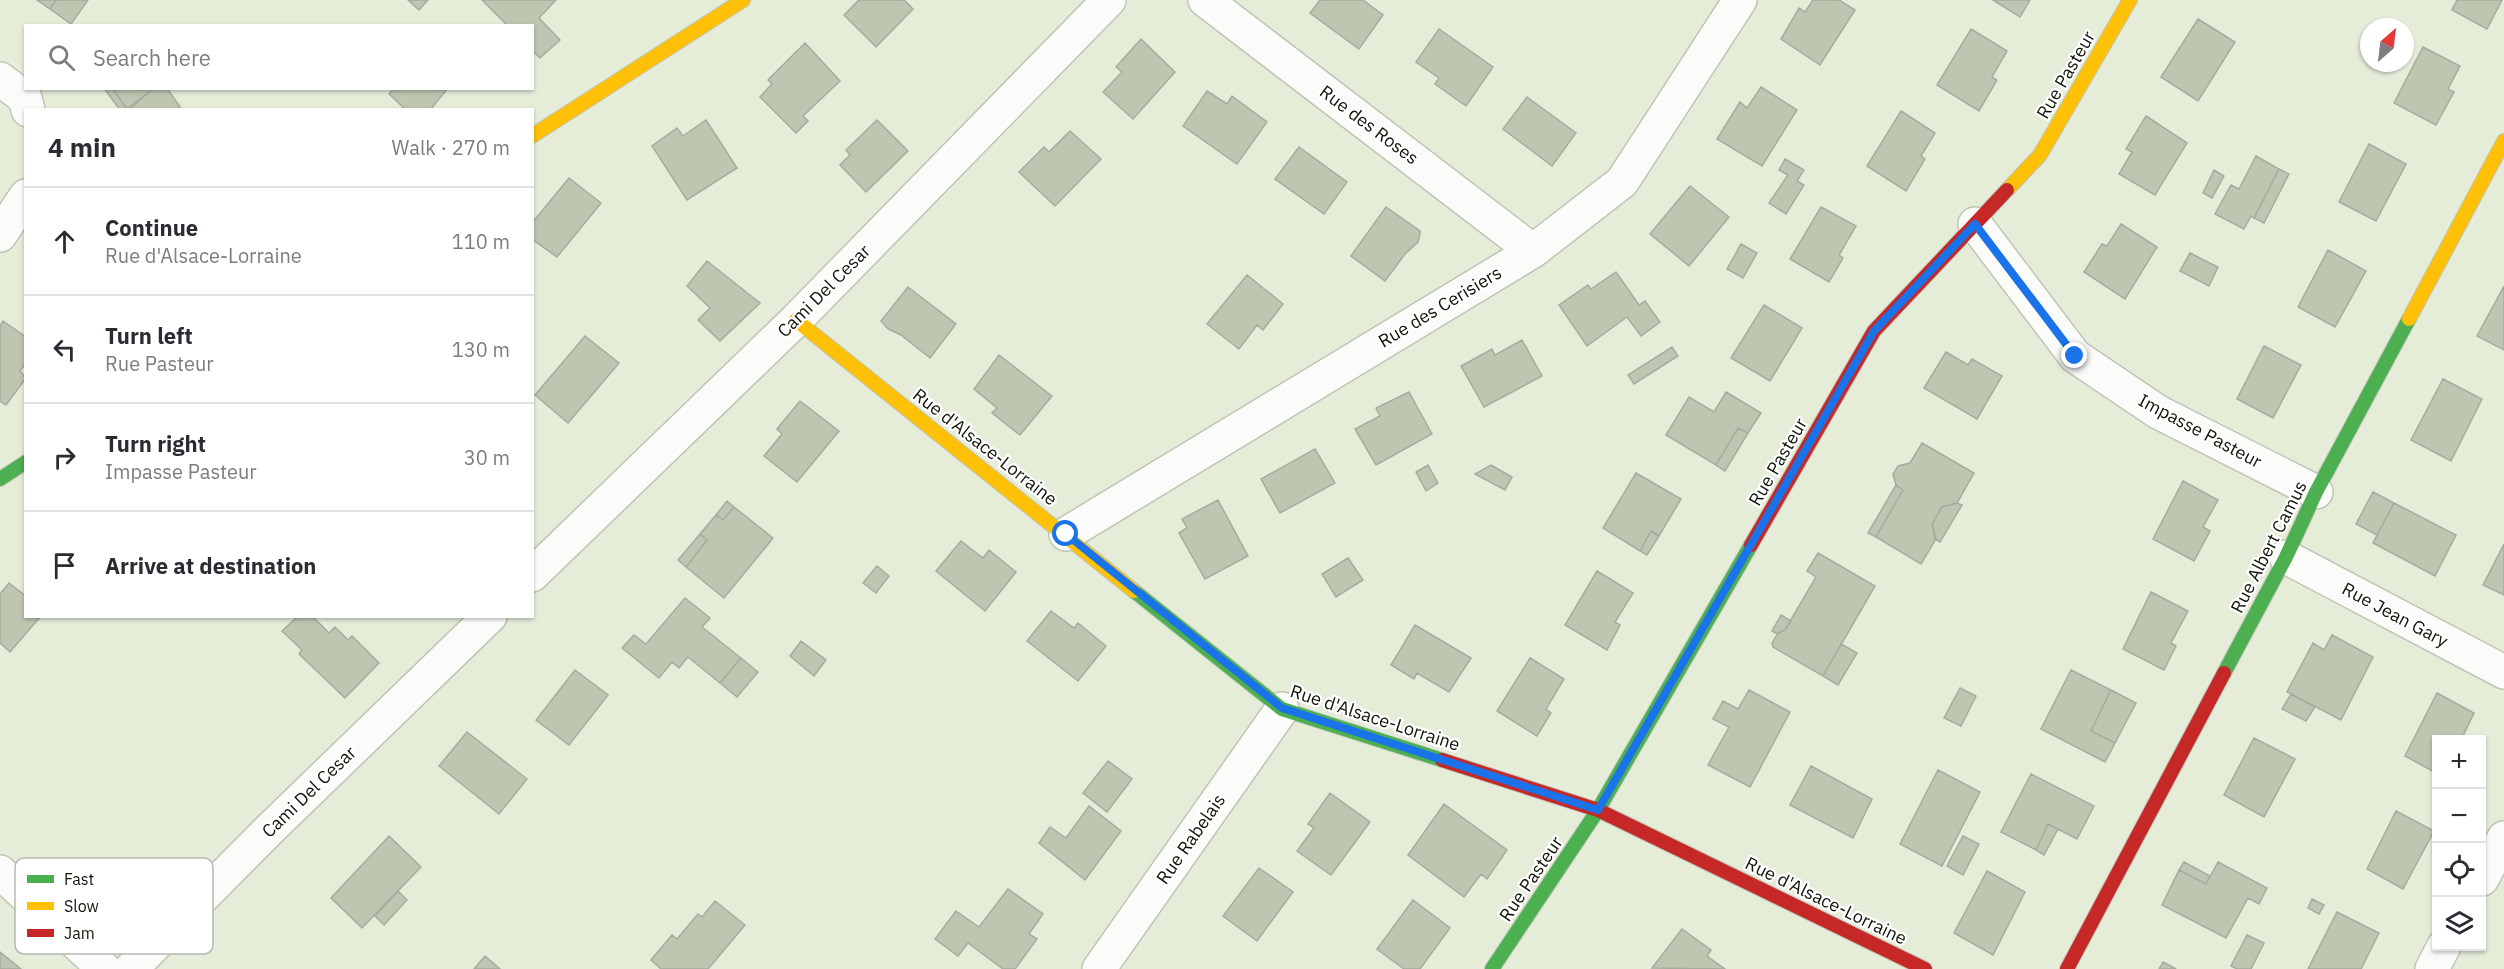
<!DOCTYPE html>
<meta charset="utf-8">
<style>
body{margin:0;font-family:"IBM Plex Sans",sans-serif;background:#f2f2f3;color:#2b2b33}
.controls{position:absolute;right:18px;bottom:18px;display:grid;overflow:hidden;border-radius:0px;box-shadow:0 2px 4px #0004}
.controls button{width:54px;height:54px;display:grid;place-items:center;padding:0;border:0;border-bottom:2px solid #e1e1e2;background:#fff;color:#2b2b33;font:30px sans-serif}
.compass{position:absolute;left:2360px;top:18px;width:54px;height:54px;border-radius:50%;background:#fff;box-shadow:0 2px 4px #0004;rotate:28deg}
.stop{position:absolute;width:18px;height:18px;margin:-14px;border:4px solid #1a73e8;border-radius:50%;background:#fff}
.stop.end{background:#1a73e8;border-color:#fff;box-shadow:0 2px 6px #0008}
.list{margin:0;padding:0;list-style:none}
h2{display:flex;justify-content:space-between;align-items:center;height:78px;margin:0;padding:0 24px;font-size:26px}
h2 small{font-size:20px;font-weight:400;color:#7c7c81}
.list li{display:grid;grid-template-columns:39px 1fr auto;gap:18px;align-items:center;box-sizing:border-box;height:108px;padding:0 24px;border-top:2px solid #e1e1e2}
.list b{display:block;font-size:22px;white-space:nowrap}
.list p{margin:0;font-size:20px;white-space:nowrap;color:#7c7c81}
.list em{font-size:20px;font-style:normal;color:#7c7c81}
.icon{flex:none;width:33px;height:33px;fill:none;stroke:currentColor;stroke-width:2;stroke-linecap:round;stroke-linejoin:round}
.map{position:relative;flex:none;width:2504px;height:969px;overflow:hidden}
.search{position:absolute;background:#fff;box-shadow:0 2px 4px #0004;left:24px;top:24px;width:510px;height:66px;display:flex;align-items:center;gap:15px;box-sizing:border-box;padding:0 21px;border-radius:0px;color:#7c7c81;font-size:22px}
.panel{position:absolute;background:#fff;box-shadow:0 2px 4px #0004;left:24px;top:108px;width:510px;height:510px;border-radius:0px}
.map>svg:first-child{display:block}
.building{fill:#bec6b1;stroke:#a6ac9c;stroke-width:1.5}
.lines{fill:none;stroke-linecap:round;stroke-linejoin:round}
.street-casing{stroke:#bec5b5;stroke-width:36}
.fast-casing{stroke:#bec5b5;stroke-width:16}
.slow-casing{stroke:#bec5b5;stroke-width:16}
.jam-casing{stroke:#bec5b5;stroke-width:16}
.street{stroke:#fbfcf9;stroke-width:33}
.fast{stroke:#4caf50;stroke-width:14}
.slow{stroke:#ffc107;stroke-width:14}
.jam{stroke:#c62828;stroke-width:14}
.route{stroke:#1a73e8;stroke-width:8}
.labels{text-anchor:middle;stroke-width:4.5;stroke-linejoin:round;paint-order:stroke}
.street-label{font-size:18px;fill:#0f1408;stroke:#fff}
.key{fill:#fff;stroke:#b7b8b5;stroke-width:1.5}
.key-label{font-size:16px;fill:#0f1408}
</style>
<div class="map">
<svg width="2504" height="969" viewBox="0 0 2504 969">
<rect width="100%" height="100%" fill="#e5edd9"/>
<path class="building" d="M37,0H56L50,9Z
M56,0H55H88L71,24L50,9Z
M408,0H428L419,10Z
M482,0H556L539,18L560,40L540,58L532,50V26H508Z
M859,0H904L913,9L876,47L844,15Z
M1320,0H1363L1383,15L1359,49L1310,13Z
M1813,0H1839L1855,10L1820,65L1781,39L1799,8L1805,12Z
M1993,0H2030L2020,17Z
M2457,0H2502L2487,29L2452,10Z
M2198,19L2235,42L2198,101L2161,77Z
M1439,29L1493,67L1466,106L1435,84L1439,78L1416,62Z
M1971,29L2007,51L1992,77L1997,80L1979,111L1937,85Z
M1141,39L1175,72L1133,119L1103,92L1122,72L1116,67Z
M805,43L840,81L803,116L808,121L796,133L760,97L772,84L768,80Z
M2423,47L2460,66L2448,89L2454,92L2436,125L2394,103Z
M1761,87L1797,110L1762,166L1717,139L1740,102L1747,108Z
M104,88H112L127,109L120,110Z
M112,88H154L127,109Z
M154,88H167L180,107L177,110H128Z
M394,88H448L430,110H406L389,94Z
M1207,91L1227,104L1232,96L1267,122L1237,164L1183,126Z
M1527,97L1576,133L1552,166L1503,129Z
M1901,111L1935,133L1921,156L1925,159L1906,191L1867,166Z
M2146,116L2187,143L2155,195L2119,174L2132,152L2126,149Z
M706,120L737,168L687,200L652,146L677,128L683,136Z
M877,120L908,151L866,192L840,165L850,155L846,150Z
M1070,131L1101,159L1055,206L1019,172L1044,147L1049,152Z
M2369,144L2406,164L2376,221L2339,202Z
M1299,147L1347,182L1324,214L1275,179Z
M2256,156L2279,169L2254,218L2251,216L2244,229L2215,214L2231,185L2239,189Z
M1785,159L1804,170L1797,181L1804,185L1786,214L1769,203L1788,175L1779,170Z
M2279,169L2289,174L2264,223L2254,218Z
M2214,170L2224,176L2212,198L2203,193Z
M569,178L601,203L557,257L532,239V223Z
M1690,186L1729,217L1689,266L1650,234Z
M1386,207L1420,231V234L1418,242L1405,254L1385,281L1351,256Z
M1821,207L1856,226L1839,255L1843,258L1829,282L1790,259Z
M2121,224L2157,247L2125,299L2084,272L2102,244L2107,246Z
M1741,244L1757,253L1743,278L1727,269Z
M2328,250L2366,271L2335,327L2298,307Z
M2190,253L2218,267L2209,286L2180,271Z
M707,261L760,303L720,341L698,320L710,308L687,286Z
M1616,272L1639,305L1645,301L1660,322L1641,336L1627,317L1587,346L1559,305L1588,285L1591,289Z
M1247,275L1283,304L1263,330L1257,325L1239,349L1207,324Z
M2504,286V350L2477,336Z
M908,287L956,324L930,358L901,335L888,329L881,321Z
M1764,305L1802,328L1770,381L1731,358Z
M3,321L26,337V363L20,371L26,378L6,405L0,401V326Z
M585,336L619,363L568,423L535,395Z
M1522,340L1542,376L1484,407L1461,366L1492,349L1495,355Z
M2264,346L2301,365L2273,418L2237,399Z
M1672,347L1678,356L1634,384L1628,375Z
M1946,352L1968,365L1972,359L2002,376L1977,419L1924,388Z
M999,355L1052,396L1020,435L992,413L997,408L974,389Z
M2443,379L2482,399L2451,461L2411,440Z
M1409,392L1432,434L1376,465L1355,429L1380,416L1376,408Z
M1726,392L1761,413L1748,433L1738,428L1716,465L1666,435L1689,397L1714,412Z
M800,401L839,431L797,482L764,456L782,434L777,429Z
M1738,428L1748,433L1725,471L1716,465Z
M1922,443L1974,473L1957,503L1942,507L1932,524L1936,539L1921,564L1876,537L1903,490L1896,485L1893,474L1898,466L1910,463Z
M1315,449L1335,483L1280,513L1261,479Z
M1428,465L1438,483L1426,491L1416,472Z
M1491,465L1512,477L1505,490L1475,474Z
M1636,473L1681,499L1659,536L1651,531L1640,551L1603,528Z
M2183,481L2218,500L2203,527L2210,531L2194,561L2153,539Z
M1896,485L1903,490L1876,537L1868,533Z
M2373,492L2394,503L2377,535L2356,524Z
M1218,500L1248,556L1205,579L1179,533L1187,528L1182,519Z
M727,501L734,507L723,520L716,515Z
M1957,503L1962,505L1940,542L1935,539L1932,524L1942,507Z
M2394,503L2456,535L2435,576L2373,543Z
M734,507L773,538L724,598L686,567L707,540L700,534L716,515L723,520Z
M1651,531L1659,536L1647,555L1640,551Z
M700,534L707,540L686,567L678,560Z
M961,541L983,558L989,550L1016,572L985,611L936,571Z
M2504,544V595L2483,585Z
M1818,553L1875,586L1823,676L1773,647L1772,643L1778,633L1785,630L1816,577L1807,571Z
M1348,558L1363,580L1336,597L1322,574Z
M877,566L889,576L876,593L863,583Z
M1597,571L1633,593L1615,622L1620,625L1607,650L1565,625Z
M9,583L26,596V616H41L10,652L0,643V594Z
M2151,592L2188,611L2171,643L2176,646L2164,670L2123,649Z
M685,598L710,618L702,627L741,658L720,683L688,657L679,668L672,662L659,678L622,648L634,635L646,644Z
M1051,611L1074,628L1078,623L1106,646L1078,681L1027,641Z
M1781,615L1791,621L1785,630L1777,634L1772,631Z
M298,616H312L329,633L335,627L348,640L352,636L379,663L345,698L299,654L302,650L282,631Z
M1415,625L1471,658L1449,692L1417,673L1414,679L1391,665Z
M2332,635L2373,657L2341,720L2287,692L2313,643L2324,650Z
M801,641L826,660L814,676L790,656Z
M1841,644L1857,653L1838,685L1823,676Z
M741,658L758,672L737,697L720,683Z
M1530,658L1564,679L1546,709L1551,713L1537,736L1497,711Z
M575,670L608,695L569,745L536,720Z
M2071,670L2111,690L2091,731L2115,743L2105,762L2041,729Z
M1960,688L1976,696L1961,726L1944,718Z
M1749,690L1790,712L1750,787L1708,765L1729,727L1713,719L1723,701L1738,709Z
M2111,690L2136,703L2115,743L2091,731Z
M2437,693L2474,713L2461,740H2436V773L2405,756Z
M2291,694L2315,707L2306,721L2282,709Z
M467,732L527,779L499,814L439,766Z
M2254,738L2295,759L2264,817L2224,795Z
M1108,761L1132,779L1107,812L1083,793Z
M1811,766L1872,799L1853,838L1790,805Z
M1938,770L1980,792L1942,866L1900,844Z
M2031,774L2094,806L2077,839L2048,824L2036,850L2001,832Z
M1330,793L1370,822L1331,875L1297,851L1314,828L1308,824Z
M1444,804L1507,850L1487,879L1481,874L1464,897L1408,855Z
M1089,806L1121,831L1085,880L1039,843L1050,827L1066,838Z
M2396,811L2434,831L2403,889L2367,869Z
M2048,824L2058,829L2044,855L2036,850Z
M389,836L421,867L362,928L331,898Z
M1963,836L1979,844L1963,875L1947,866Z
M2184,862L2210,876L2206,884L2179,870Z
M2218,862L2267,888L2259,904L2248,898L2226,938L2162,905L2179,870L2206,884Z
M1259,868L1293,892L1257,941L1223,916Z
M1987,871L2025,892L1993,955L1954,933Z
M1008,889L1043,914L1029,934L1037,939L1015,969H1003L968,943L958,956L935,939L956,911L979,927Z
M398,891L407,900L384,925L375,916Z
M2312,899L2324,905L2319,914L2308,908Z
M1413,900L1450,928L1420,969H1404L1377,949Z
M715,901L745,925L708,969H661L651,960L672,935L677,939L698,914L702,917Z
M2337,912L2379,933L2361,969H2308Z
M1682,929L1711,950L1707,956L1725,969L1652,968Z
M2247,935L2264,943L2251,969H2237L2231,966Z
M0,952L21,969H0Z
M485,956L500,969H474Z
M2163,962L2176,969H2159Z"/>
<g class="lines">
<g class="street-casing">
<path id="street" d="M1205,0L1533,251
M0,79L25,98L28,110
M1975,224L2075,356L2158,412L2316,492
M0,235L26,196
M1066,534L1533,251L1622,182L1740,0
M2286,557L2504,672
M532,575L796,320L1109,0
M0,872L104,969
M2482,879L2504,838
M131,969L268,831L490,616
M1099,969L1282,709
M2432,969L2444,946"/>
</g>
<g class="fast-casing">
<path id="fast" d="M0,479L26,462
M1134,591L1282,709L1442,760
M2224,673L2286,557L2316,492L2409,319
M1492,969L1598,810L1751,545"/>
</g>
<g class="slow-casing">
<path id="slow" d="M532,136L743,0
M2007,190L2040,155L2130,0
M2409,319L2504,141
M796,320L1134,591"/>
</g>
<g class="jam-casing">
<path id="jam" d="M1751,545L1874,331L2007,190
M1442,760L1598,810L1925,969
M2067,969L2224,673"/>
</g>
<use href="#street" class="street"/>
<use href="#fast" class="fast"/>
<use href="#slow" class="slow"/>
<use href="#jam" class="jam"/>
</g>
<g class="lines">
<path class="route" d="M1066,534L1282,708L1598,810L1874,331L1975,224L2075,356"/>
</g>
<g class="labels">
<g class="street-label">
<text transform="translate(2066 75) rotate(-60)" y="6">Rue Pasteur</text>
<text transform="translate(1369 125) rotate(37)" y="6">Rue des Roses</text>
<text transform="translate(824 291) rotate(-45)" y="6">Cami Del Cesar</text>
<text transform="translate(1440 307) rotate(-31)" y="6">Rue des Cerisiers</text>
<text transform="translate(2200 431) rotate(28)" y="6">Impasse Pasteur</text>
<text transform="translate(985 447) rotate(38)" y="6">Rue d'Alsace-Lorraine</text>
<text transform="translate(1778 462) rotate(-60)" y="6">Rue Pasteur</text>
<text transform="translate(2269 547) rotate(-63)" y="6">Rue Albert Camus</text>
<text transform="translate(2395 615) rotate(28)" y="6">Rue Jean Gary</text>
<text transform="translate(1375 718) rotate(18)" y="6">Rue d'Alsace-Lorraine</text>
<text transform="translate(309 792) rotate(-44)" y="6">Cami Del Cesar</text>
<text transform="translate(1191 839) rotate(-55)" y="6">Rue Rabelais</text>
<text transform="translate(1531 879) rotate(-56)" y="6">Rue Pasteur</text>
<text transform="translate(1826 901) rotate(26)" y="6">Rue d'Alsace-Lorraine</text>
</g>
</g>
<rect x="15" y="858" width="198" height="96" rx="9" class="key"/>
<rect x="27" y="875" width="27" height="8" fill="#4caf50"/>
<rect x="27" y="902" width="27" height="8" fill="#ffc107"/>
<rect x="27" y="929" width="27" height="8" fill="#c62828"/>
<g class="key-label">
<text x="64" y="885">Fast</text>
<text x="64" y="912">Slow</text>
<text x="64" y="939">Jam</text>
</g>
</svg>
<div class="controls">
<button>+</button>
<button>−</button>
<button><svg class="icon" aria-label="locate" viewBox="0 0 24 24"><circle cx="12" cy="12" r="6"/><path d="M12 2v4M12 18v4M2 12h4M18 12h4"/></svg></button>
<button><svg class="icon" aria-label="layers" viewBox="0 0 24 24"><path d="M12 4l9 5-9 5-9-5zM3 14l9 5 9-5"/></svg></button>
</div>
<svg class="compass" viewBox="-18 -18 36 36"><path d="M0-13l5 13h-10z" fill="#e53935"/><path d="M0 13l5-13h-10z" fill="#7c7c81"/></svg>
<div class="stop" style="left:1066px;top:534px"></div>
<div class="stop end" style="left:2075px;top:356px"></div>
<div class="search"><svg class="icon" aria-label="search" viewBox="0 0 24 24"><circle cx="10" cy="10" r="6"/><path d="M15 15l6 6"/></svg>Search here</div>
<section class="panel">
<h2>4 min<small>Walk · 270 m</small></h2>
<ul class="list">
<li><svg class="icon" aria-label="ahead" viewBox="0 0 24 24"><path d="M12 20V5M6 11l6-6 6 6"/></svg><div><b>Continue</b><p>Rue d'Alsace-Lorraine</p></div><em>110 m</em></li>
<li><svg class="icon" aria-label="left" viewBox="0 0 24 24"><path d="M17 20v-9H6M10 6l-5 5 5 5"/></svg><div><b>Turn left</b><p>Rue Pasteur</p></div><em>130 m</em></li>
<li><svg class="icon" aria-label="right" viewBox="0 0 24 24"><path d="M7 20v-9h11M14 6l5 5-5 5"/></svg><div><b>Turn right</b><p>Impasse Pasteur</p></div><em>30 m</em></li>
<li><svg class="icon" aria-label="arrive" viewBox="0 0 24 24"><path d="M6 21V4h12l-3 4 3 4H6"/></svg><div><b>Arrive at destination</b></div></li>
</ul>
</section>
</div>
